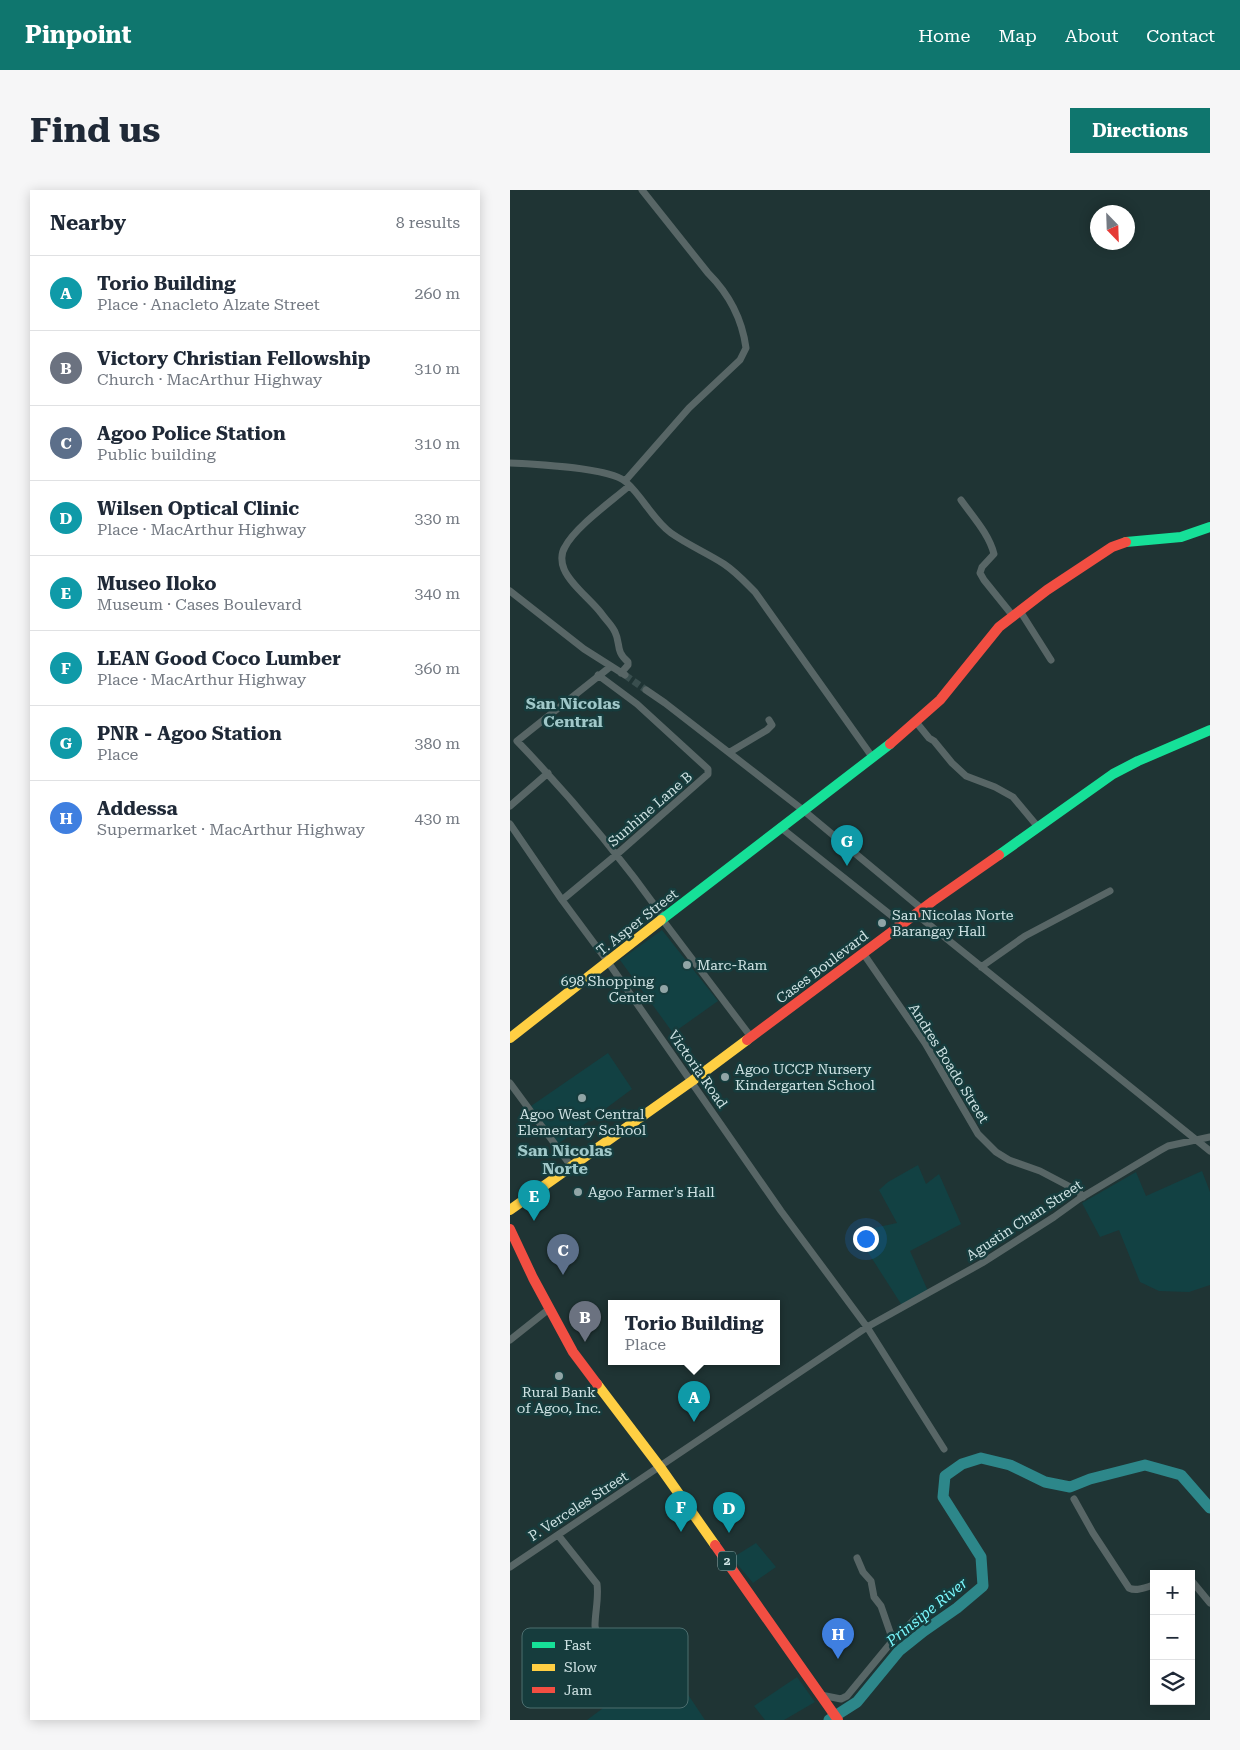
<!DOCTYPE html>
<meta charset="utf-8">
<style>
body{margin:0;font-family:"Roboto Serif",serif;background:#f6f6f7;color:#1f2937}
.controls{position:absolute;right:15px;bottom:15px;display:grid;overflow:hidden;border-radius:0px;box-shadow:0 2px 12px #0003}
.controls button{width:45px;height:45px;display:grid;place-items:center;padding:0;border:0;border-bottom:1px solid #e0e1e3;background:#fff;color:#1f2937;font:25px sans-serif}
.compass{position:absolute;left:580px;top:15px;width:45px;height:45px;border-radius:50%;background:#fff;box-shadow:0 2px 12px #0003;rotate:157deg}
.you{position:absolute;left:355px;top:1048px;width:18px;height:18px;margin:-12px;border:4px solid #fff;border-radius:50%;background:#1a73e8;box-shadow:0 0 0 8px #1a73e833}
.badge{display:grid;place-items:center;width:32px;height:32px;border-radius:50%;background:#0f766e;color:#fff;font-size:16px;font-weight:700}
.pin{position:absolute;translate:-50% -41px;filter:drop-shadow(0 1px 2px #0008)}
.pin::after{content:'';position:absolute;top:26px;width:18px;height:15px;background:inherit;clip-path:polygon(0 0,100% 0,50% 100%)}
.popup{position:absolute;left:98px;top:1110px;width:172px;height:65px;box-sizing:border-box;display:grid;place-content:center;border-radius:0px;background:#fff;filter:drop-shadow(0 1px 4px #0005);font-size:16px;white-space:nowrap;color:#747a83}
.popup b{font-size:19px;color:#1f2937}
.popup::after{content:'';position:absolute;left:50%;top:100%;margin-left:-10px;border:10px solid transparent;border-top-color:#fff}
.list{margin:0;padding:0;list-style:none}
h2{display:flex;justify-content:space-between;align-items:center;height:65px;margin:0;padding:0 20px;font-size:21px}
h2 small{font-size:16px;font-weight:400;color:#747a83}
.list li{display:grid;grid-template-columns:32px 1fr auto;gap:15px;align-items:center;box-sizing:border-box;height:75px;padding:0 20px;border-top:1px solid #e0e1e3}
.list b{display:block;font-size:19px;white-space:nowrap}
.list p{margin:0;font-size:16px;white-space:nowrap;color:#747a83}
.list em{font-size:16px;font-style:normal;color:#747a83}
.icon{flex:none;width:28px;height:28px;fill:none;stroke:currentColor;stroke-width:2;stroke-linecap:round;stroke-linejoin:round}
.map{position:relative;flex:none;width:700px;height:1530px;overflow:hidden;border-radius:0px}
header{display:flex;align-items:center;gap:30px;box-sizing:border-box;height:70px;padding:0 25px;background:#0f766e;color:#fff}
header strong{font-size:24px}
nav{display:flex;gap:28px;margin-inline-start:auto;font-size:18px}
.intro{display:flex;align-items:center;justify-content:space-between;box-sizing:border-box;height:120px;padding:0 30px}
h1{margin:0;font-size:35px}
.button{padding:12px 22px;border-radius:0px;background:#0f766e;color:#fff;font-size:18px;font-weight:700}
main{display:flex;gap:30px;padding:0 30px}
aside{flex:1;background:#fff;border-radius:0px;box-shadow:0 2px 12px #0003}
.map>svg:first-child{display:block}
.built{fill:#124143}
.lines{fill:none;stroke-linecap:round;stroke-linejoin:round}
.river{stroke:#2d878a;stroke-width:11}
.street-tunnel{stroke:#394e4e;stroke-width:7;stroke-dasharray:7 3.5;stroke-linecap:butt}
.street{stroke:#586666;stroke-width:7}
.fast{stroke:#16e098;stroke-width:10}
.slow{stroke:#ffcf43;stroke-width:10}
.jam{stroke:#f24e42;stroke-width:10}
.poi-dot{fill:#91a5a6;stroke:#163c3d;stroke-width:2}
.labels{text-anchor:middle;stroke-width:5;stroke-linejoin:round;paint-order:stroke}
.shield{fill:#163c3d;stroke:#97b0b1;stroke-width:1}
.shield-label{font-size:12px;font-weight:bold;fill:#cee2e3}
.street-label{font-size:14px;fill:#cee2e3;stroke:#163c3d}
.poi-label{font-size:14px;fill:#cee2e3;stroke:#163c3d;text-anchor:start}
.water-label{font-size:15px;font-style:italic;fill:#79f5fa;stroke:#163c3d}
.quarter-label{font-size:16px;font-weight:bold;fill:#a0c8c9;stroke:#163c3d}
.key{fill:#163c3d;stroke:#4d6e6f;stroke-width:1}
.key-label{font-size:14px;fill:#cee2e3}
</style>
<header>
<strong>Pinpoint</strong>
<nav><a>Home</a><a>Map</a><a>About</a><a>Contact</a></nav>
</header>
<div class="intro"><h1>Find us</h1><a class="button">Directions</a></div>
<main>
<aside>
<h2>Nearby<small>8 results</small></h2>
<ul class="list">
<li><span class="badge" style="background:#0f9aa8">A</span><div><b>Torio Building</b><p>Place · Anacleto Alzate Street</p></div><em>260 m</em></li>
<li><span class="badge" style="background:#6b7280">B</span><div><b>Victory Christian Fellowship</b><p>Church · MacArthur Highway</p></div><em>310 m</em></li>
<li><span class="badge" style="background:#5c6f8a">C</span><div><b>Agoo Police Station</b><p>Public building</p></div><em>310 m</em></li>
<li><span class="badge" style="background:#0f9aa8">D</span><div><b>Wilsen Optical Clinic</b><p>Place · MacArthur Highway</p></div><em>330 m</em></li>
<li><span class="badge" style="background:#0f9aa8">E</span><div><b>Museo Iloko</b><p>Museum · Cases Boulevard</p></div><em>340 m</em></li>
<li><span class="badge" style="background:#0f9aa8">F</span><div><b>LEAN Good Coco Lumber</b><p>Place · MacArthur Highway</p></div><em>360 m</em></li>
<li><span class="badge" style="background:#0f9aa8">G</span><div><b>PNR - Agoo Station</b><p>Place</p></div><em>380 m</em></li>
<li><span class="badge" style="background:#3f7fe0">H</span><div><b>Addessa</b><p>Supermarket · MacArthur Highway</p></div><em>430 m</em></li>
</ul>
</aside>
<div class="map">
<svg width="700" height="1530" viewBox="0 0 700 1530">
<rect width="100%" height="100%" fill="#1f3434"/>
<path class="built" d="M152,740L208,811L163,843L110,770Z
M98,863L122,899L48,954L21,916Z
M408,975L416,994L429,984L451,1034L400,1061L418,1101L393,1117L345,1042L387,1033L369,1000L378,992Z
M692,981L700,1002V1095L679,1102L649,1101L630,1092L609,1040L590,1047L572,1013L626,982L636,1006Z
M246,1353L266,1377L243,1393L222,1368Z
M287,1487L305,1512L274,1530H255L244,1516Z
M131,1490L152,1516L175,1500L195,1530H77Z"/>
<g class="lines">
<path class="river" d="M319,1530L347,1512L389,1461L414,1441L447,1418L473,1396L471,1367L433,1307L435,1286L452,1274L471,1268L500,1275L535,1292L560,1297L580,1289L635,1275L671,1285L700,1318"/>
<path class="street-tunnel" d="M115,485L136,500"/>
<path class="street" d="M0,273C23,274 101,278 116,292C133,307 143,330 161,343C178,355 197,363 214,374C226,382 235,392 245,402L363,568
M115,291L179,218L230,170L236,158C232,128 219,104 198,83L132,0
M451,310C463,327 479,344 484,364L472,377L470,383L474,390L503,426
M0,401L74,459L115,485
M510,421L541,470
M100,477L7,551C60,606 109,665 154,728
M111,483L118,475V472C105,461 111,454 105,442C102,435 95,429 91,423C81,410 60,394 54,379C51,372 51,363 55,357C65,337 102,311 119,296
M136,500L155,513L293,620L412,719
M406,532L419,548L424,551L442,573L456,586L485,597L503,607L528,637
M220,562L257,540L262,535L259,530
M0,616L38,583
M0,634L52,710L98,772L271,1021L357,1137L434,1259
M270,637L392,734
M52,710L106,665L198,584V579L127,514L88,485
M406,724L700,961
M152,729L241,847
M353,763L415,853L468,944L486,962L499,970L530,981L568,1001L573,1007
M471,777L515,746L600,701
M0,893L61,976
M0,1150L39,1119
M564,1309L583,1343L619,1398C627,1402 636,1397 644,1395
M48,1345L87,1394C89,1408 85,1422 85,1436C86,1443 92,1453 88,1459C76,1477 45,1469 50,1501
M347,1368L353,1382L361,1391L364,1407L371,1416L380,1442L384,1449
M0,1377L357,1137L472,1073L544,1027L569,1009L649,961L658,956L700,947
M681,1390L700,1413
M311,1505L331,1509L337,1506L384,1449L406,1428"/>
<path class="fast" d="M616,352L671,347L700,337
M489,665L603,584L628,571L700,540
M151,730L380,554"/>
<path class="slow" d="M0,848L151,730
M0,1020L182,891L237,850
M87,1194L150,1277L205,1355"/>
<path class="jam" d="M380,554L430,510L489,437L537,400L602,357L616,352
M237,850L423,711L489,665
M0,1039L23,1088L63,1162L87,1194
M205,1355L328,1530"/>
</g>
<g class="poi-dot">
<circle cx="372" cy="733" r="5"/>
<circle cx="177" cy="775" r="5"/>
<circle cx="154" cy="799" r="5"/>
<circle cx="215" cy="887" r="5"/>
<circle cx="72" cy="908" r="5"/>
<circle cx="68" cy="1002" r="5"/>
<circle cx="49" cy="1186" r="5"/>
</g>
<g class="labels">
<rect class="shield" x="208" y="1361.5" width="18" height="19" rx="4"/>
<g class="shield-label">
<text x="217" y="1375">2</text>
</g>
<g class="street-label">
<text transform="translate(140 619) rotate(-41)" y="5">Sunhine Lane B</text>
<text transform="translate(127 732) rotate(-38)" y="5">T. Asper Street</text>
<text transform="translate(312 777) rotate(-37)" y="5">Cases Boulevard</text>
<text transform="translate(439 873) rotate(58)" y="5">Andres Boado Street</text>
<text transform="translate(188 879) rotate(55)" y="5">Victoria Road</text>
<text transform="translate(514 1030) rotate(-33)" y="5">Agustin Chan Street</text>
<text transform="translate(68 1316) rotate(-33)" y="5">P. Verceles Street</text>
</g>
<g class="poi-label">
<text x="382" y="730">San Nicolas Norte<tspan x="382" dy="16">Barangay Hall</tspan></text>
<text x="187" y="780">Marc-Ram</text>
<text x="144" y="796" text-anchor="end">698 Shopping<tspan x="144" dy="16">Center</tspan></text>
<text x="225" y="884">Agoo UCCP Nursery<tspan x="225" dy="16">Kindergarten School</tspan></text>
<text x="72" y="929" text-anchor="middle">Agoo West Central<tspan x="72" dy="16">Elementary School</tspan></text>
<text x="78" y="1007">Agoo Farmer's Hall</text>
<text x="49" y="1207" text-anchor="middle">Rural Bank<tspan x="49" dy="16">of Agoo, Inc.</tspan></text>
</g>
<g class="water-label">
<text transform="translate(417 1422) rotate(-39)" y="5">Prinsipe River</text>
</g>
<g class="quarter-label">
<text x="63" y="519">San Nicolas<tspan x="63" dy="18">Central</tspan></text>
<text x="55" y="966">San Nicolas<tspan x="55" dy="18">Norte</tspan></text>
</g>
</g>
<rect x="12" y="1438" width="166" height="80" rx="8" class="key"/>
<rect x="22" y="1452" width="23" height="6" fill="#16e098"/>
<rect x="22" y="1474" width="23" height="7" fill="#ffcf43"/>
<rect x="22" y="1497" width="23" height="6" fill="#f24e42"/>
<g class="key-label">
<text x="54" y="1460">Fast</text>
<text x="54" y="1482">Slow</text>
<text x="54" y="1505">Jam</text>
</g>
</svg>
<div class="controls">
<button>+</button>
<button>−</button>
<button><svg class="icon" aria-label="layers" viewBox="0 0 24 24"><path d="M12 4l9 5-9 5-9-5zM3 14l9 5 9-5"/></svg></button>
</div>
<svg class="compass" viewBox="-18 -18 36 36"><path d="M0-13l5 13h-10z" fill="#e53935"/><path d="M0 13l5-13h-10z" fill="#747a83"/></svg>
<div class="you"></div>
<div class="pin badge" style="left:184px;top:1232px;background:#0f9aa8">A</div>
<div class="popup"><b>Torio Building</b>Place</div>
<div class="pin badge" style="left:75px;top:1152px;background:#6b7280">B</div>
<div class="pin badge" style="left:53px;top:1085px;background:#5c6f8a">C</div>
<div class="pin badge" style="left:219px;top:1343px;background:#0f9aa8">D</div>
<div class="pin badge" style="left:24px;top:1031px;background:#0f9aa8">E</div>
<div class="pin badge" style="left:171px;top:1342px;background:#0f9aa8">F</div>
<div class="pin badge" style="left:337px;top:676px;background:#0f9aa8">G</div>
<div class="pin badge" style="left:328px;top:1469px;background:#3f7fe0">H</div>
</div>
</main>
